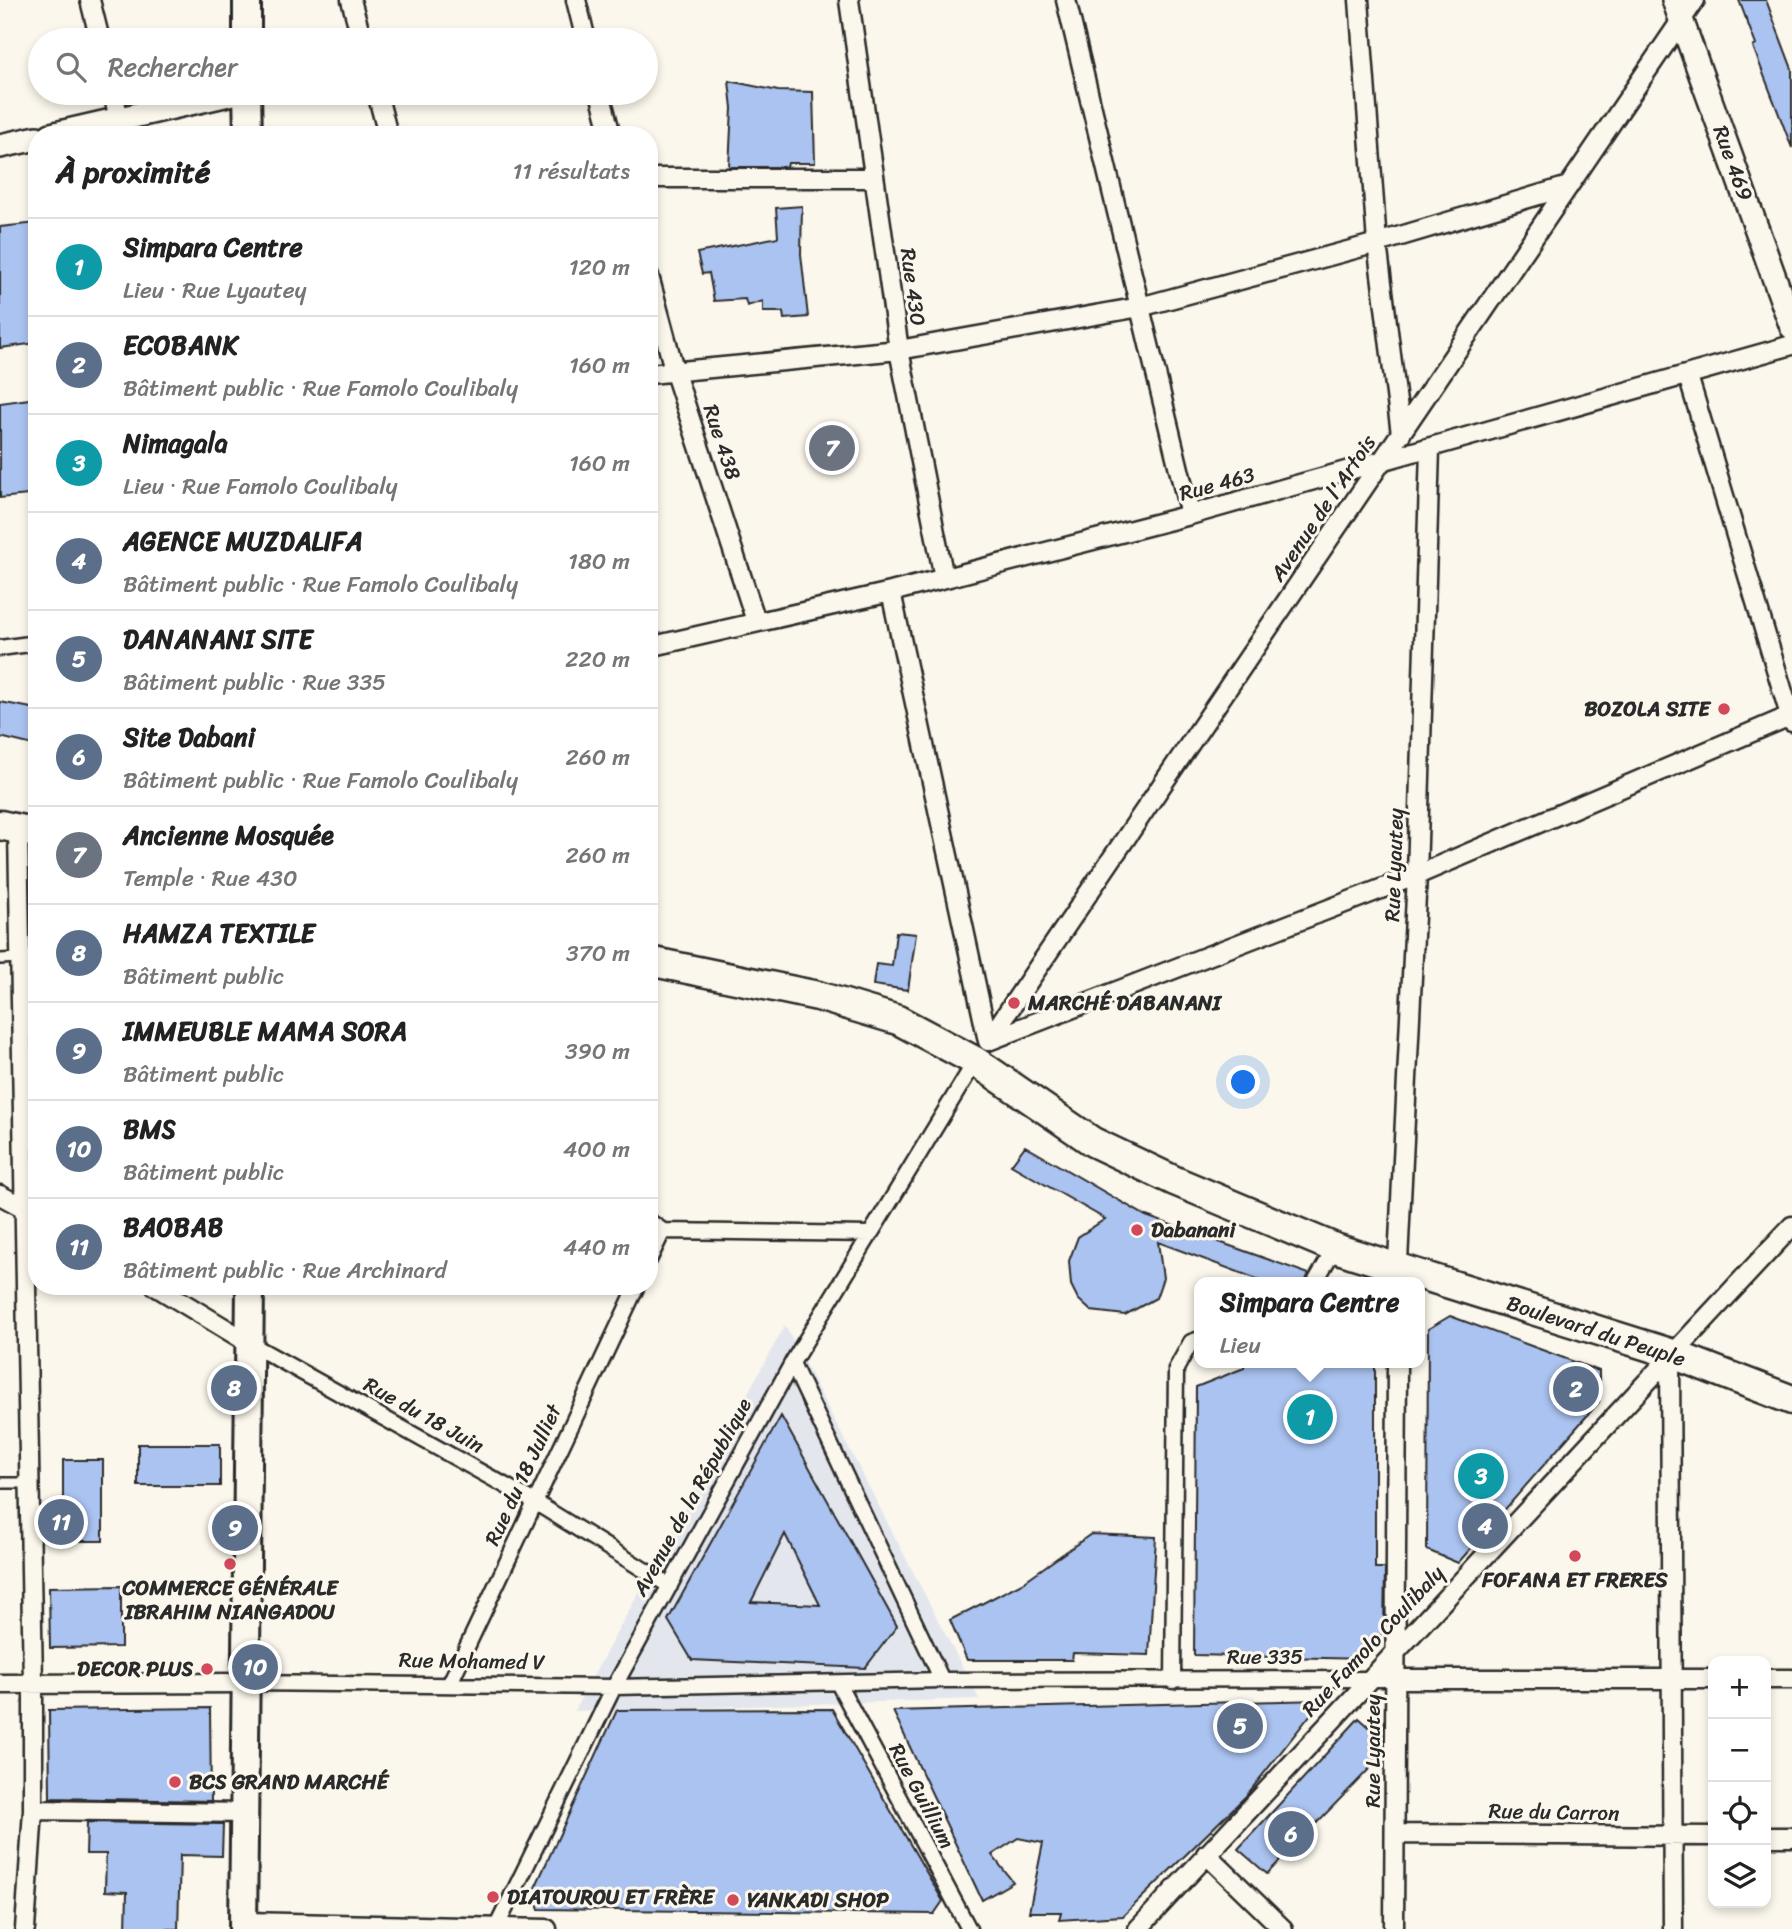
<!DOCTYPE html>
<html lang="fr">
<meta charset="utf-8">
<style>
body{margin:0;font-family:Sriracha,sans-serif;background:#f6f6f6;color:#222}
.controls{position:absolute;right:21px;bottom:21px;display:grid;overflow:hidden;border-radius:14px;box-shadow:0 4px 10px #0003}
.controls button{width:63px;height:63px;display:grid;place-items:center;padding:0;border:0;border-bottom:2px solid #e0e0e0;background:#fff;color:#222;font:35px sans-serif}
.you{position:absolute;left:1244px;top:1083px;width:24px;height:24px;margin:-18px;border:5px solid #fff;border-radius:50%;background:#1a73e8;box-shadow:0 0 0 10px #1a73e833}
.badge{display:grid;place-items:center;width:46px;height:46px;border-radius:50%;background:#d1495b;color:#fff;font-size:23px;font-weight:700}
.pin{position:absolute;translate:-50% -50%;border:4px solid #fff;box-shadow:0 2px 7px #0006}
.popup{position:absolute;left:1194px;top:1277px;width:231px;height:91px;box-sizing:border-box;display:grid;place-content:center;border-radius:14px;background:#fff;filter:drop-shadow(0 2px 5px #0005);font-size:23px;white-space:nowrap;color:#767676}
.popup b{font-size:26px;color:#222}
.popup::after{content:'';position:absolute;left:50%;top:100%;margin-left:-14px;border:14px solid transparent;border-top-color:#fff}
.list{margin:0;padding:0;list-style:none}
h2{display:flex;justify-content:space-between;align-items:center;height:91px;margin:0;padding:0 28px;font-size:30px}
h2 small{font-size:23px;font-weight:400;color:#767676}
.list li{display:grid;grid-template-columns:46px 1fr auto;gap:21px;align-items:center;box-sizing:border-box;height:98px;padding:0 28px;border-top:2px solid #e0e0e0}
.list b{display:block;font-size:26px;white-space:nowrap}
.list p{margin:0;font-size:23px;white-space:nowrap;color:#767676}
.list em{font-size:23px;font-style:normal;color:#767676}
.icon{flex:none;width:38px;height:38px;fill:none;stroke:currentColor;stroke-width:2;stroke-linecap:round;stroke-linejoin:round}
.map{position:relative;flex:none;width:1792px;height:1929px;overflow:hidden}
.search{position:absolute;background:#fff;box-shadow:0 4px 10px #0003;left:28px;top:28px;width:630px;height:77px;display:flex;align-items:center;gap:18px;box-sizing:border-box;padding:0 24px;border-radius:38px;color:#767676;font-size:26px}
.panel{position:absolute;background:#fff;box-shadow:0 4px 10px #0003;left:28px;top:126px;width:630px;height:1169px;border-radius:28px}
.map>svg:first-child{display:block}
.built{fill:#e3e7ed}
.building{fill:#abc3f0;stroke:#2b2b2b;stroke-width:2;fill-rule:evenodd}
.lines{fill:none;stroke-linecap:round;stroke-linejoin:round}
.service-casing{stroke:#2b2b2b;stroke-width:14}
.pedestrian-casing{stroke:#2b2b2b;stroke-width:19}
.minor-casing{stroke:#2b2b2b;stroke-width:23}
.tertiary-casing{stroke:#2b2b2b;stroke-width:28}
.secondary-casing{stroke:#2b2b2b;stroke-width:32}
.primary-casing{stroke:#2b2b2b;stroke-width:33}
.service{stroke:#fbf7ec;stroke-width:9}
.pedestrian{stroke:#fbf7ec;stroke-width:14}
.minor{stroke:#fbf7ec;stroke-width:18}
.tertiary{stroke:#fbf7ec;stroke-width:23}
.secondary{stroke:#fbf7ec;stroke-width:26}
.primary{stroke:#fbf7ec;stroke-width:28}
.poi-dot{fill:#d1495b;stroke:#fbf7ec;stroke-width:2.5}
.labels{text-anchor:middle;stroke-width:6;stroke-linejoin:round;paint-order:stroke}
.street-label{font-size:21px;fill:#2b2b2b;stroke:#fbf7ec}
.poi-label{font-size:21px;font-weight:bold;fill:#2b2b2b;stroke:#fbf7ec;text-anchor:start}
</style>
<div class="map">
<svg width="1792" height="1929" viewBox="0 0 1792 1929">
<rect width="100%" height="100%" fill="#fbf7ec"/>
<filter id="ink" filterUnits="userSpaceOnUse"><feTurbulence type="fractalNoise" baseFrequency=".0143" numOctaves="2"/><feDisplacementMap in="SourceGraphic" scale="14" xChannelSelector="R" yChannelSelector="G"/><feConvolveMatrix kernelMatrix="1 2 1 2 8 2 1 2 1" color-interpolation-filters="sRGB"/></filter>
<g filter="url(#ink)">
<path class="built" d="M785,1325L979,1699L574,1711Z"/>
<path class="building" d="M1739,0H1766L1792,69V148L1753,47L1756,45Z
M729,81L778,91L813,92L815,163H788L787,167H729L732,108Z
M802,206L801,254L808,317L784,319L783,312H763V301L747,306L745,299L714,301L709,273L702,274L697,253L778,237L776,208Z
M37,223V343L0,348V227Z
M37,398V494L0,498V403Z
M0,702L37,709V746L0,737Z
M896,932L916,934L908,990L873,985L876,964L892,966Z
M1025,1146L1146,1216L1309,1274L1305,1282H1265L1158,1242L1163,1278L1156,1298L1125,1315L1091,1311L1078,1299L1071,1285L1069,1261L1078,1237L1105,1219L1011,1165Z
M1450,1316L1599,1371V1402L1458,1563L1427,1550L1428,1329Z
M1244,1363H1375V1568H1385L1384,1630L1365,1659L1194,1655L1196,1387L1244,1368Z
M781,1416L897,1626L865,1668L692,1660L668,1620ZM785,1534L820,1605L751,1602Z
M138,1444H220V1486H138Z
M63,1460H103V1541H63Z
M1091,1534L1156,1537L1149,1655L1073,1653L1072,1660H967L950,1620L1022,1583Z
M121,1586V1647L50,1648L49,1587Z
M1322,1700L1246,1796L1123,1916L1059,1920L1061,1912H1029L1043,1843L1018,1838L992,1855L1013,1882L982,1900L893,1711Z
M210,1708L211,1801L50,1798L49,1710Z
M832,1709L943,1901L934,1914L539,1909L533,1892L617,1710Z
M1359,1718L1376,1733L1379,1759L1267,1874L1238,1849Z
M87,1822L223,1824L222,1856L180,1855L178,1929H126L127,1892L105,1891L106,1854H86Z"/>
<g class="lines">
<g class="service-casing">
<path id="service" d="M0,959L20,958
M0,1483H28"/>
</g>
<g class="pedestrian-casing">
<path id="pedestrian" d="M0,648L37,643
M649,1221L663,1231L870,1234
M649,1260L663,1231
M1315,1282L1335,1248
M249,1343L533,1501L670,1586
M792,1363L942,1680
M1173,1681L1176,1369L1191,1342L1200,1339
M247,1683L614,1687L942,1680L1396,1679
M450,1683L637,1286
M838,1683L969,1929
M496,1928L614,1687L792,1363L978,1057"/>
</g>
<g class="minor-casing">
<path id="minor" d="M90,0L100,40
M351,0L362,40
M576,0L586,40
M849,0L899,350L944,578
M1066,0L1190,515
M1359,0L1377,243L1401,434
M113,93L119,119
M377,93L388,135
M600,93L611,135
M649,178H874
M649,276L675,373L756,621
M649,374L899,350L1140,307L1377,243L1569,186
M1688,376L1792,722
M891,592L988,1041
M649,647L891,592L1190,515L1792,345
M18,829L33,1684V1810L25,1929
M988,1041L1695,0
M988,1041L1417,875L1792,715
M0,1195L37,1215
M1397,1282L1417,875L1430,449
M155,1286L249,1343
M1670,1353L1673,1929
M1396,1679H1713
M1766,1679H1792
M0,1684L247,1683
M33,1810L245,1813
M1395,1834L1713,1836
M1766,1837H1792
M1206,1854L1283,1929
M243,1922L547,1929
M1138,1929L1792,1226
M1394,1929L1397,1363"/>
</g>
<g class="tertiary-casing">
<path id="tertiary" d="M1674,0L1792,327
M51,135L233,93
M0,146L37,138"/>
</g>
<g class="secondary-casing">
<path id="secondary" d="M247,0V40
M247,93L248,135
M243,1929L250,1286"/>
</g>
<g class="primary-casing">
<path id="primary" d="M0,825L37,833
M649,961L818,996L898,1020L975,1061L1093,1142L1175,1181L1335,1248L1670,1353L1792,1400"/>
</g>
<use href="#service" class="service"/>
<use href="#pedestrian" class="pedestrian"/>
<use href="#minor" class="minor"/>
<use href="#tertiary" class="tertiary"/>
<use href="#secondary" class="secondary"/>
<use href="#primary" class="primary"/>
</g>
</g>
<g class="poi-dot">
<circle cx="1724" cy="709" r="7"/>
<circle cx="1014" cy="1003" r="7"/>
<circle cx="1137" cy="1230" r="7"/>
<circle cx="1575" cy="1556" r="7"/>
<circle cx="230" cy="1564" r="7"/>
<circle cx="207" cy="1669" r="7"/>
<circle cx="175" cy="1782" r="7"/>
<circle cx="493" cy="1897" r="7"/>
<circle cx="733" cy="1900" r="7"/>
</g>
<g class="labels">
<g class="street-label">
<text transform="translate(1733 163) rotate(70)" y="7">Rue 469</text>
<text transform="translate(913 287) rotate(82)" y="7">Rue 430</text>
<text transform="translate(722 442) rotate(72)" y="7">Rue 438</text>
<text transform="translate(1217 484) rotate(-15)" y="7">Rue 463</text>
<text transform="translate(1323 508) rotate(-56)" y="7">Avenue de l'Artois</text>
<text transform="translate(1394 865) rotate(-88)" y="7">Rue Lyautey</text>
<text transform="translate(1596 1331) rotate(18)" y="7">Boulevard du Peuple</text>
<text transform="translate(424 1415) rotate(29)" y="7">Rue du 18 Juin</text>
<text transform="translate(523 1475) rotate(-65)" y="7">Rue du 18 Julliet</text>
<text transform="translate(692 1497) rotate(-61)" y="7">Avenue de la République</text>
<text transform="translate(1373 1641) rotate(-47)" y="7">Rue Famolo Coulibaly</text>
<text x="1265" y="1664">Rue 335</text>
<text transform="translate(472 1661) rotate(1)" y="7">Rue Mohamed V</text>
<text transform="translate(1373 1751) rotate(-90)" y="7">Rue Lyautey</text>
<text transform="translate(922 1796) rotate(62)" y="7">Rue Guillium</text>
<text transform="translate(1554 1812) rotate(1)" y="7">Rue du Carron</text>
</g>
<g class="poi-label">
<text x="1710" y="716" text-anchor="end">BOZOLA SITE</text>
<text x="1028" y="1010">MARCHÉ DABANANI</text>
<text x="1151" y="1237">Dabanani</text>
<text x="1575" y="1587" text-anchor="middle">FOFANA ET FRERES</text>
<text x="230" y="1595" text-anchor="middle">COMMERCE GÉNÉRALE<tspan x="230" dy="24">IBRAHIM NIANGADOU</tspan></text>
<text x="193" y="1676" text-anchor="end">DECOR PLUS</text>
<text x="189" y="1789">BCS GRAND MARCHÉ</text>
<text x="507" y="1904">DIATOUROU ET FRÈRE</text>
<text x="747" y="1907">YANKADI SHOP</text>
</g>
</g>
</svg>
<div class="controls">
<button>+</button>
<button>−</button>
<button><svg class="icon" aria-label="locate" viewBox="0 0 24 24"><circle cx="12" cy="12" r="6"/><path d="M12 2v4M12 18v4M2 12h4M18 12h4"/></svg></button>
<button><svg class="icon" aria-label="layers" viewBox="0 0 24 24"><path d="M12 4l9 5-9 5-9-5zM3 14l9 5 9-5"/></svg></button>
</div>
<div class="you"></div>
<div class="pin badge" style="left:1310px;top:1417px;background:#0f9aa8">1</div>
<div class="popup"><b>Simpara Centre</b>Lieu</div>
<div class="pin badge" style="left:1576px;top:1389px;background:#5c6f8a">2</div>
<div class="pin badge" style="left:1481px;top:1476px;background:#0f9aa8">3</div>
<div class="pin badge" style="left:1485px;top:1526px;background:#5c6f8a">4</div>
<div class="pin badge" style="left:1240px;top:1726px;background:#5c6f8a">5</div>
<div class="pin badge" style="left:1291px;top:1834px;background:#5c6f8a">6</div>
<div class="pin badge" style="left:832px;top:448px;background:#6b7280">7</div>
<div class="pin badge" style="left:234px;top:1388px;background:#5c6f8a">8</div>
<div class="pin badge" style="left:235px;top:1528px;background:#5c6f8a">9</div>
<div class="pin badge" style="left:255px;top:1667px;background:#5c6f8a">10</div>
<div class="pin badge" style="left:61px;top:1522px;background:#5c6f8a">11</div>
<div class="search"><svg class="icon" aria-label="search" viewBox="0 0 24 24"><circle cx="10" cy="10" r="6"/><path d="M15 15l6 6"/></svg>Rechercher</div>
<section class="panel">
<h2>À proximité<small>11 résultats</small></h2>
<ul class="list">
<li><span class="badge" style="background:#0f9aa8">1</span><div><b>Simpara Centre</b><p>Lieu · Rue Lyautey</p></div><em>120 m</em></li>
<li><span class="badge" style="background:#5c6f8a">2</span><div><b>ECOBANK</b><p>Bâtiment public · Rue Famolo Coulibaly</p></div><em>160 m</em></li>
<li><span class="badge" style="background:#0f9aa8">3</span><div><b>Nimagala</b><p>Lieu · Rue Famolo Coulibaly</p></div><em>160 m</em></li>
<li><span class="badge" style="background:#5c6f8a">4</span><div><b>AGENCE MUZDALIFA</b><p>Bâtiment public · Rue Famolo Coulibaly</p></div><em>180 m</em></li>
<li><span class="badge" style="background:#5c6f8a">5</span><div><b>DANANANI SITE</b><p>Bâtiment public · Rue 335</p></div><em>220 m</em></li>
<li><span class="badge" style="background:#5c6f8a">6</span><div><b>Site Dabani</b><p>Bâtiment public · Rue Famolo Coulibaly</p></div><em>260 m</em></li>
<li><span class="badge" style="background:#6b7280">7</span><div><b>Ancienne Mosquée</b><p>Temple · Rue 430</p></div><em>260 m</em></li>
<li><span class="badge" style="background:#5c6f8a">8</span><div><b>HAMZA TEXTILE</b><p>Bâtiment public</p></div><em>370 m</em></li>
<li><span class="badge" style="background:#5c6f8a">9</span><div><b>IMMEUBLE MAMA SORA</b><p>Bâtiment public</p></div><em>390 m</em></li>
<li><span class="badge" style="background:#5c6f8a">10</span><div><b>BMS</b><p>Bâtiment public</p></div><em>400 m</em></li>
<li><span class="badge" style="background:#5c6f8a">11</span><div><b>BAOBAB</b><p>Bâtiment public · Rue Archinard</p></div><em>440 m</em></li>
</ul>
</section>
</div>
